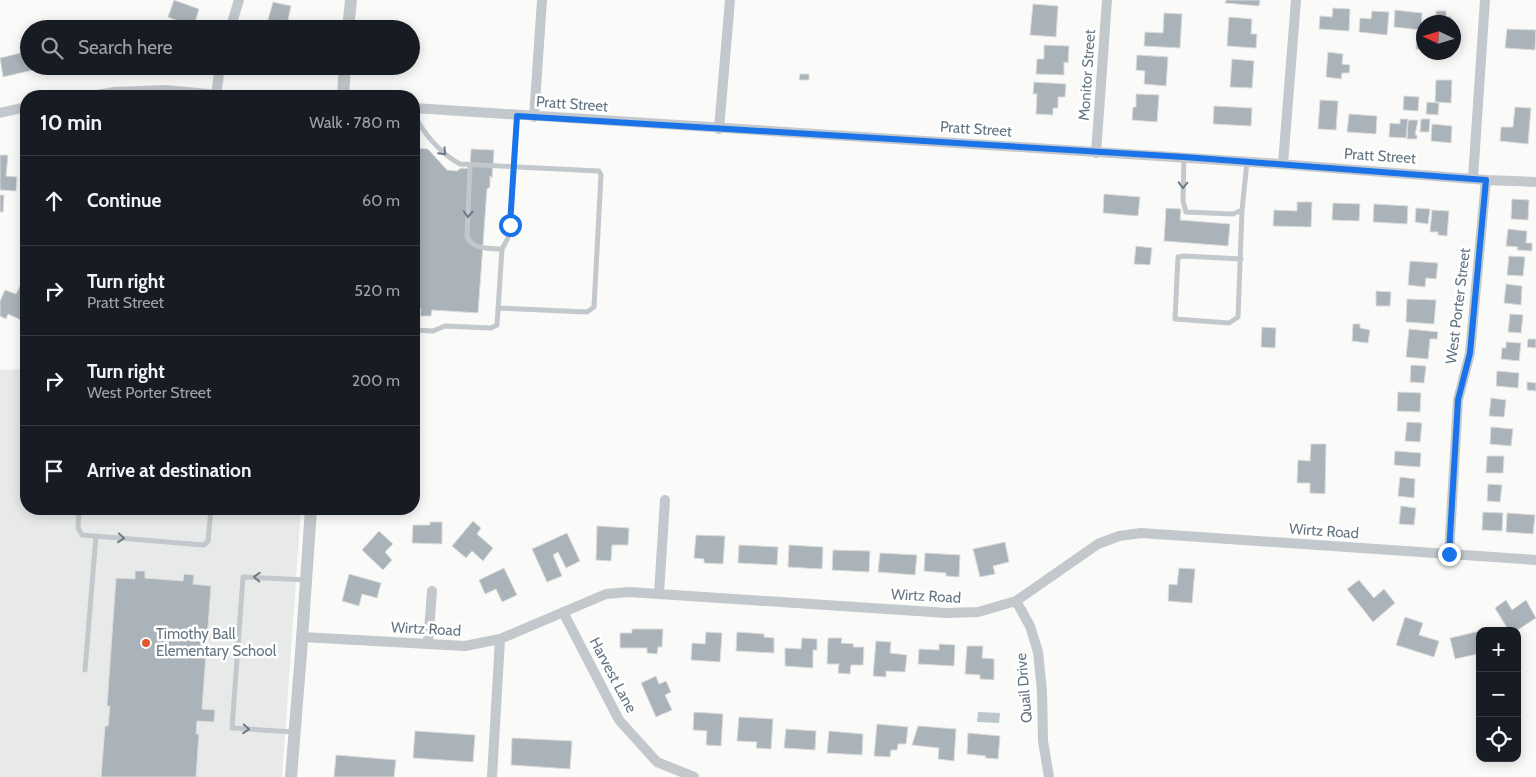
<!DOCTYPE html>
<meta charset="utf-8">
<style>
body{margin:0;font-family:Cabin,sans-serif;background:#20242c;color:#f1f3f6}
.controls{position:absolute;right:15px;bottom:15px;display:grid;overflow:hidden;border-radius:10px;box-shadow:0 2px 12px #0003}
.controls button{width:45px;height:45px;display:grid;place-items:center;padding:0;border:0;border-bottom:1px solid #363941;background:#171b24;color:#f1f3f6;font:25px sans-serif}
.compass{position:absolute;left:1416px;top:15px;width:45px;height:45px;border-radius:50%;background:#171b24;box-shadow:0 2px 12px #0003;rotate:274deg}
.stop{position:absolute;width:15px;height:15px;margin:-11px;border:4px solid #1a73e8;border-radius:50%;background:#fff}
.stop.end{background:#1a73e8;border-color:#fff;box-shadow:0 1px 5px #0008}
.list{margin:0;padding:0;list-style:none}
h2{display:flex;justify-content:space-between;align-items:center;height:65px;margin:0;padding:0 20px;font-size:21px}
h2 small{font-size:16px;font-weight:400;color:#9ea1a6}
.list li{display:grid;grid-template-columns:32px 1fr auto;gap:15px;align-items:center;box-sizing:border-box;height:90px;padding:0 20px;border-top:1px solid #363941}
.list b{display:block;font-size:19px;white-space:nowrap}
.list p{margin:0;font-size:16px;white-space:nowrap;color:#9ea1a6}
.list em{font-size:16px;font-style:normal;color:#9ea1a6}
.icon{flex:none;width:28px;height:28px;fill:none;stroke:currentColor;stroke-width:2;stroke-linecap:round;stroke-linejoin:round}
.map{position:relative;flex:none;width:1536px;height:777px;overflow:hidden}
.search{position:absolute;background:#171b24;box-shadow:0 2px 12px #0003;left:20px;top:20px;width:400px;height:55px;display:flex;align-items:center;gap:12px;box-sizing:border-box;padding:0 18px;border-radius:28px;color:#9ea1a6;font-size:19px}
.panel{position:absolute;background:#171b24;box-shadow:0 2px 12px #0003;left:20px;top:90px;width:400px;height:425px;border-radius:20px}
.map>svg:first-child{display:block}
.built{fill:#e8e9e9}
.water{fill:#bbc7cb}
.building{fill:#aab3b9;stroke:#dcdcda}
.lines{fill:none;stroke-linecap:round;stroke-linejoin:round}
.service{stroke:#c3c8cc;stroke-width:5}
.minor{stroke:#c3c8cc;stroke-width:10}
.tertiary{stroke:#c3c8cc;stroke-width:12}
.oneway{stroke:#6a7a87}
.route{stroke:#1a73e8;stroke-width:6}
.poi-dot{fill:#e4572e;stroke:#fff;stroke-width:2}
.labels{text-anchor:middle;stroke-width:5;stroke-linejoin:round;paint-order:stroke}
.street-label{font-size:15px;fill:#657683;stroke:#fff}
.poi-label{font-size:15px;fill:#657683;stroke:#fff;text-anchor:start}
</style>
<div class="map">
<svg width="1536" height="777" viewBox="0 0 1536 777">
<rect width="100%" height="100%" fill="#fafaf8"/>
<path class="built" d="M26,369V509H301L282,777H0V370Z"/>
<path class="water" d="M978,712L1000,713L999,723L977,722Z"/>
<path class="building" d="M174,0L199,9L193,29H175L178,21L168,17Z
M1226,0H1260L1259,6L1225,3Z
M273,2L291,6L286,29L266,27Z
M1033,4L1058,6L1056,37L1030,35Z
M1333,8L1350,9L1349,31L1319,29L1320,16L1332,17Z
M1395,10L1422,13L1421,30L1394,27Z
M1372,11L1389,12L1387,35L1359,32L1360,18L1371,19Z
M1436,11H1446V17H1451V22H1436Z
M1164,13L1182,14L1180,48L1144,46L1145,32L1163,33Z
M1229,17L1252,19L1251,34H1257L1256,48L1227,46Z
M1507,29L1536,30L1535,50L1505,48Z
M1417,31L1424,32V50L1416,49Z
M1044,45L1069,46L1068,63L1064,62V75L1036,74L1037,59H1044Z
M29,51V66H32L33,70L3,77L0,58Z
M1328,52L1343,54L1342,64L1350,65L1349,73H1342L1341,79L1326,77Z
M1435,52H1451V57L1434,56Z
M1137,55L1168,57L1166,86L1144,84L1145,71L1136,70Z
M1232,59L1254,61L1252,88L1230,87Z
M46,66H62L63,67L47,71Z
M800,74H809V80H799Z
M1436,80H1452L1451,103L1435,102Z
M1034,82L1066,84L1065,97H1058V108H1053V115L1036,114L1037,94H1033Z
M1136,94L1159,95L1157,122L1132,120L1133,107H1136Z
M1404,96L1419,97L1418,111L1403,110Z
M1320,100L1338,101L1336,130L1318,129Z
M1427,102L1439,103L1438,115L1426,114Z
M1214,106L1252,108L1251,126L1213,124Z
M1515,107L1531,108L1528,144L1500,141L1501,127H1513Z
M1349,114L1377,116L1376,134L1347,132Z
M1400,119H1408L1406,138L1389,137L1390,123L1400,124Z
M1421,119H1430L1429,132H1420Z
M1408,120H1418L1415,135H1417V139H1407Z
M1432,124L1452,126L1451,143L1431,141Z
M414,148L428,149L447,170L457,171L461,168L470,169L471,149L494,150L492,178L490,176V187L487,189L478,313L432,310L431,316H420L421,309H414Z
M0,155H8L6,176L17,177L16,191L0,190Z
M1104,194L1140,197L1138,216L1103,213Z
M0,195H4L3,212H0Z
M1512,199L1529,200L1528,220L1511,219Z
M1297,202H1312L1311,227L1273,226L1274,210L1297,211Z
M1333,203L1360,204L1359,221L1332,220Z
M1374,204L1408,206L1407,224L1373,222Z
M1166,208L1181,209L1180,220L1230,224L1228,246L1164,241Z
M1416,208L1430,209L1428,224L1415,222Z
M1432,210L1449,211L1447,236L1438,235V232H1430Z
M1508,229L1527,231L1526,243H1532V251L1517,250L1518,247L1506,246Z
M1136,246L1152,248L1150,265L1134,264Z
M1509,256L1525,257L1523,276L1507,275Z
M1410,261L1438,263L1436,279L1426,278L1425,287L1408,285Z
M21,284L26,286V309L21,320L8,314L6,319L0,316V301L5,290L16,294Z
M1506,284L1522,286L1521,305L1504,303Z
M1376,291L1391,292L1390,306H1376Z
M1407,299L1436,300L1434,324L1406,322Z
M1510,314L1523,315L1521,333L1508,332Z
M1353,324H1360V328L1370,330L1368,343L1352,341Z
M1262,327L1276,328L1275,348L1261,347Z
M1409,329L1438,332L1437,339H1430L1428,359L1406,357Z
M1528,339H1536V348L1527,347Z
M1506,342L1521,343L1519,361L1501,359L1502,348H1506Z
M1411,365L1426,366L1424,383L1410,382Z
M1497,371L1519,373L1518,388L1496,386Z
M1527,382L1536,383V391L1527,390Z
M1398,392L1421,393L1420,412L1397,411Z
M1491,398L1506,400L1504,417L1489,416Z
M1407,422L1422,423L1420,442L1405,441Z
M1491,427L1513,429L1511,446L1490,444Z
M1311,444H1326L1325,494L1310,493V483H1297L1298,460L1310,461Z
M1395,451L1421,453L1420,467L1394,465Z
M1487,456H1504L1503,473H1486Z
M1400,477L1415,479L1414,498L1398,496Z
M1488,484L1502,485L1500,502L1487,501Z
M1401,506L1416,508L1414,525L1399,524Z
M1483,512L1503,513L1502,531L1482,530Z
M1507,513L1535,515L1533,534L1506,532Z
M473,521L481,528L477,534L493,548L483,561L472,551L466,558L452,546Z
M430,522H442V544L412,543L413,525H430Z
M597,526L629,528L628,545H612L611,561L596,560Z
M379,531L393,544L385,552L392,560L383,570L362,550Z
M567,533L580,561L566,568L558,552L553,555L562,576L547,582L532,549Z
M696,535L725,536L723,564L704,563V559L694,558Z
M1005,542L1009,562L993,566L995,574L980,577L973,549Z
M739,545L778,547L777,565L738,563Z
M789,545L823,547L822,569L788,567Z
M833,550L870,551L869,572L832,570Z
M880,553L917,555L915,575L878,572Z
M925,553L960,555L959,577L946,576V573L924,571Z
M504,568L517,595L502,602L496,589L485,594L479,580Z
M1179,568L1195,569L1192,603L1168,601L1169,584L1177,585Z
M135,571H145V578L183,581L184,574L194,575L193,584L211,586L202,709L215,710L214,722L197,721L196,734H199L196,777H101L105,726H108L110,706H107L116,578L135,579Z
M349,574L381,583L377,598L362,594L359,606L342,601Z
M1359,580L1374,598L1384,589L1395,603L1373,622L1347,589Z
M1506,600L1512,610L1526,600L1536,618L1516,631H1509L1495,608Z
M1405,617L1423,623L1419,635L1439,641L1434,657L1396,645Z
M632,629H663L662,647H658L657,654L647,653V648H620V633H632Z
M1480,631V662L1477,654L1455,659L1450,638Z
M706,632L722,633L720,662L691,660L692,643L705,644Z
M737,632L764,634V637L774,638V653L736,651Z
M802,638L817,639V650H813V668L785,666V648L801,649Z
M828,638H842L841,643L854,644L853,647H864L863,665H851L850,674L838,673L839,664H827Z
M876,641L891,642L890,653L907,655L905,672L886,671V677L873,676Z
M939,644L955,645L954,666L918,664L919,649L939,650Z
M967,646H983L982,658L994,659V680L980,679V675L965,674Z
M656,676L659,684L666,681L671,692L665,695L672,710L656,717L641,683Z
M694,712L723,714L721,746L706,745L707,731L693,730Z
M739,717L773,719L771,749L756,748L757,742L737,741Z
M877,724L908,727L906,744H898L897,750H891L890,757L874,756Z
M918,726L956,729L954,761L938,759L939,748L912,745Z
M786,729L816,731L815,750L784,748Z
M415,731L475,735L473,762L413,758Z
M829,731L863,734L862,755L827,753Z
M968,733L1000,736L998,759L985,758L986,756L967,754Z
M512,738L572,741L570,769L511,765Z
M336,755L396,760L394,777H334Z"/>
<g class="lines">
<path class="service" d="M414,114C423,133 441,154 460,164L599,171L601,175L594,307L587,312L499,308
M1184,157L1183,201L1186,212L1233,214L1242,210L1247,162
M470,166L467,236C472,250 489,248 502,249
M1241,259L1184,256L1178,257L1175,319L1229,323L1238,317L1242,210
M414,330L433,331L445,326L491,328L497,325L502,249L508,238L510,225L517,116
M79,509L78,528L82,535L204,545L208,541L211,509
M251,509L310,513
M85,670L96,536
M294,732L232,728L243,577L306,580"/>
<path class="minor" d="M230,29L239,0
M91,96L114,92L165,90L230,96
M216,96L220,66
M414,108L1266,163L1486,180L1536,182
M0,113L26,107
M534,117L542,0
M719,129L730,0
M1096,153L1107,0
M1283,164L1296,0
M1473,178L1485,0
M1449,554L1458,400L1470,353L1486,180
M659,593L665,500
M1016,601L1030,626L1038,652L1042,691L1043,741L1049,777
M563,612L619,720L657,762L694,777
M302,637L465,646L500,639L606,594L629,592L947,613L978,612L1016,601L1098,544L1119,536L1141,533L1536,560
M428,644L432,591
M492,777L500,639"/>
<path class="tertiary" d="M348,29L351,0
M343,96L345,66
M291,777L301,653L311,509"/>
</g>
<defs><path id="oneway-chevron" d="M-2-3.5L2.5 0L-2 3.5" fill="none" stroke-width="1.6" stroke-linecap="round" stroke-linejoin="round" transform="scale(1.25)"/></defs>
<g class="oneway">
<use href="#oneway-chevron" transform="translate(443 152) rotate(47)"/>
<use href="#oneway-chevron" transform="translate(1183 185) rotate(92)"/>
<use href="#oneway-chevron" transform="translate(468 214) rotate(93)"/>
<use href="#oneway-chevron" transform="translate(121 538) rotate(5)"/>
<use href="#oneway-chevron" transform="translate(257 577) rotate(-177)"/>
<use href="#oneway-chevron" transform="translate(246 729) rotate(4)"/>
</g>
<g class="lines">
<path class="route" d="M510,225L517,116L1184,157L1486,180L1470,353L1458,400L1449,554"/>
</g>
<circle class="poi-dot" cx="146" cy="643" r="5"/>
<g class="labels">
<g class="street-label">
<text transform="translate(1087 75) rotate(-86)" y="5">Monitor Street</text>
<text transform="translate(572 104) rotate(4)" y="5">Pratt Street</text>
<text transform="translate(976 129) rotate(4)" y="5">Pratt Street</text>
<text transform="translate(1380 156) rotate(4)" y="5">Pratt Street</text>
<text transform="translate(1458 306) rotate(-83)" y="5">West Porter Street</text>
<text transform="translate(1324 531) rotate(4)" y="5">Wirtz Road</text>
<text transform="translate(926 596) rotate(3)" y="5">Wirtz Road</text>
<text transform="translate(426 629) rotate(3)" y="5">Wirtz Road</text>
<text transform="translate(613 675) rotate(62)" y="5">Harvest Lane</text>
<text transform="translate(1024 688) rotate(-95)" y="5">Quail Drive</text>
</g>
<g class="poi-label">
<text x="156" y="639">Timothy Ball<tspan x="156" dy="17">Elementary School</tspan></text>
</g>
</g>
</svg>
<div class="controls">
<button>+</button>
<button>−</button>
<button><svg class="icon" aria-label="locate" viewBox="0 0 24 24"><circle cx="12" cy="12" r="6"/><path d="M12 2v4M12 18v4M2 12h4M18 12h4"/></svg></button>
</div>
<svg class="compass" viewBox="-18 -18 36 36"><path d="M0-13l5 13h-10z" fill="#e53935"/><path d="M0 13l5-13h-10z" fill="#9ea1a6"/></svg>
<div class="stop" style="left:510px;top:225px"></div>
<div class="stop end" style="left:1449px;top:554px"></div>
<div class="search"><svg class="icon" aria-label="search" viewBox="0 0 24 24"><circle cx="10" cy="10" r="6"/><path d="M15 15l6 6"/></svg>Search here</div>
<section class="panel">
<h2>10 min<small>Walk · 780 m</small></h2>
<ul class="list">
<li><svg class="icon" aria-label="ahead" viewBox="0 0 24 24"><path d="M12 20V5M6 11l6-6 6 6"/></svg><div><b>Continue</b></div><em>60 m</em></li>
<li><svg class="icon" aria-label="right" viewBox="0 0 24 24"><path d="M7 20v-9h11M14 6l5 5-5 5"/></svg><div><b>Turn right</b><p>Pratt Street</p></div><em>520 m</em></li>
<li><svg class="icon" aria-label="right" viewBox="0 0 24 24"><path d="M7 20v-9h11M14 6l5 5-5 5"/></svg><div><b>Turn right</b><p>West Porter Street</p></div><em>200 m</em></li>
<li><svg class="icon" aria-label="arrive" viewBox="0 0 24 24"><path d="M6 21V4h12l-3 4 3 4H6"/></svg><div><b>Arrive at destination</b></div></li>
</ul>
</section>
</div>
